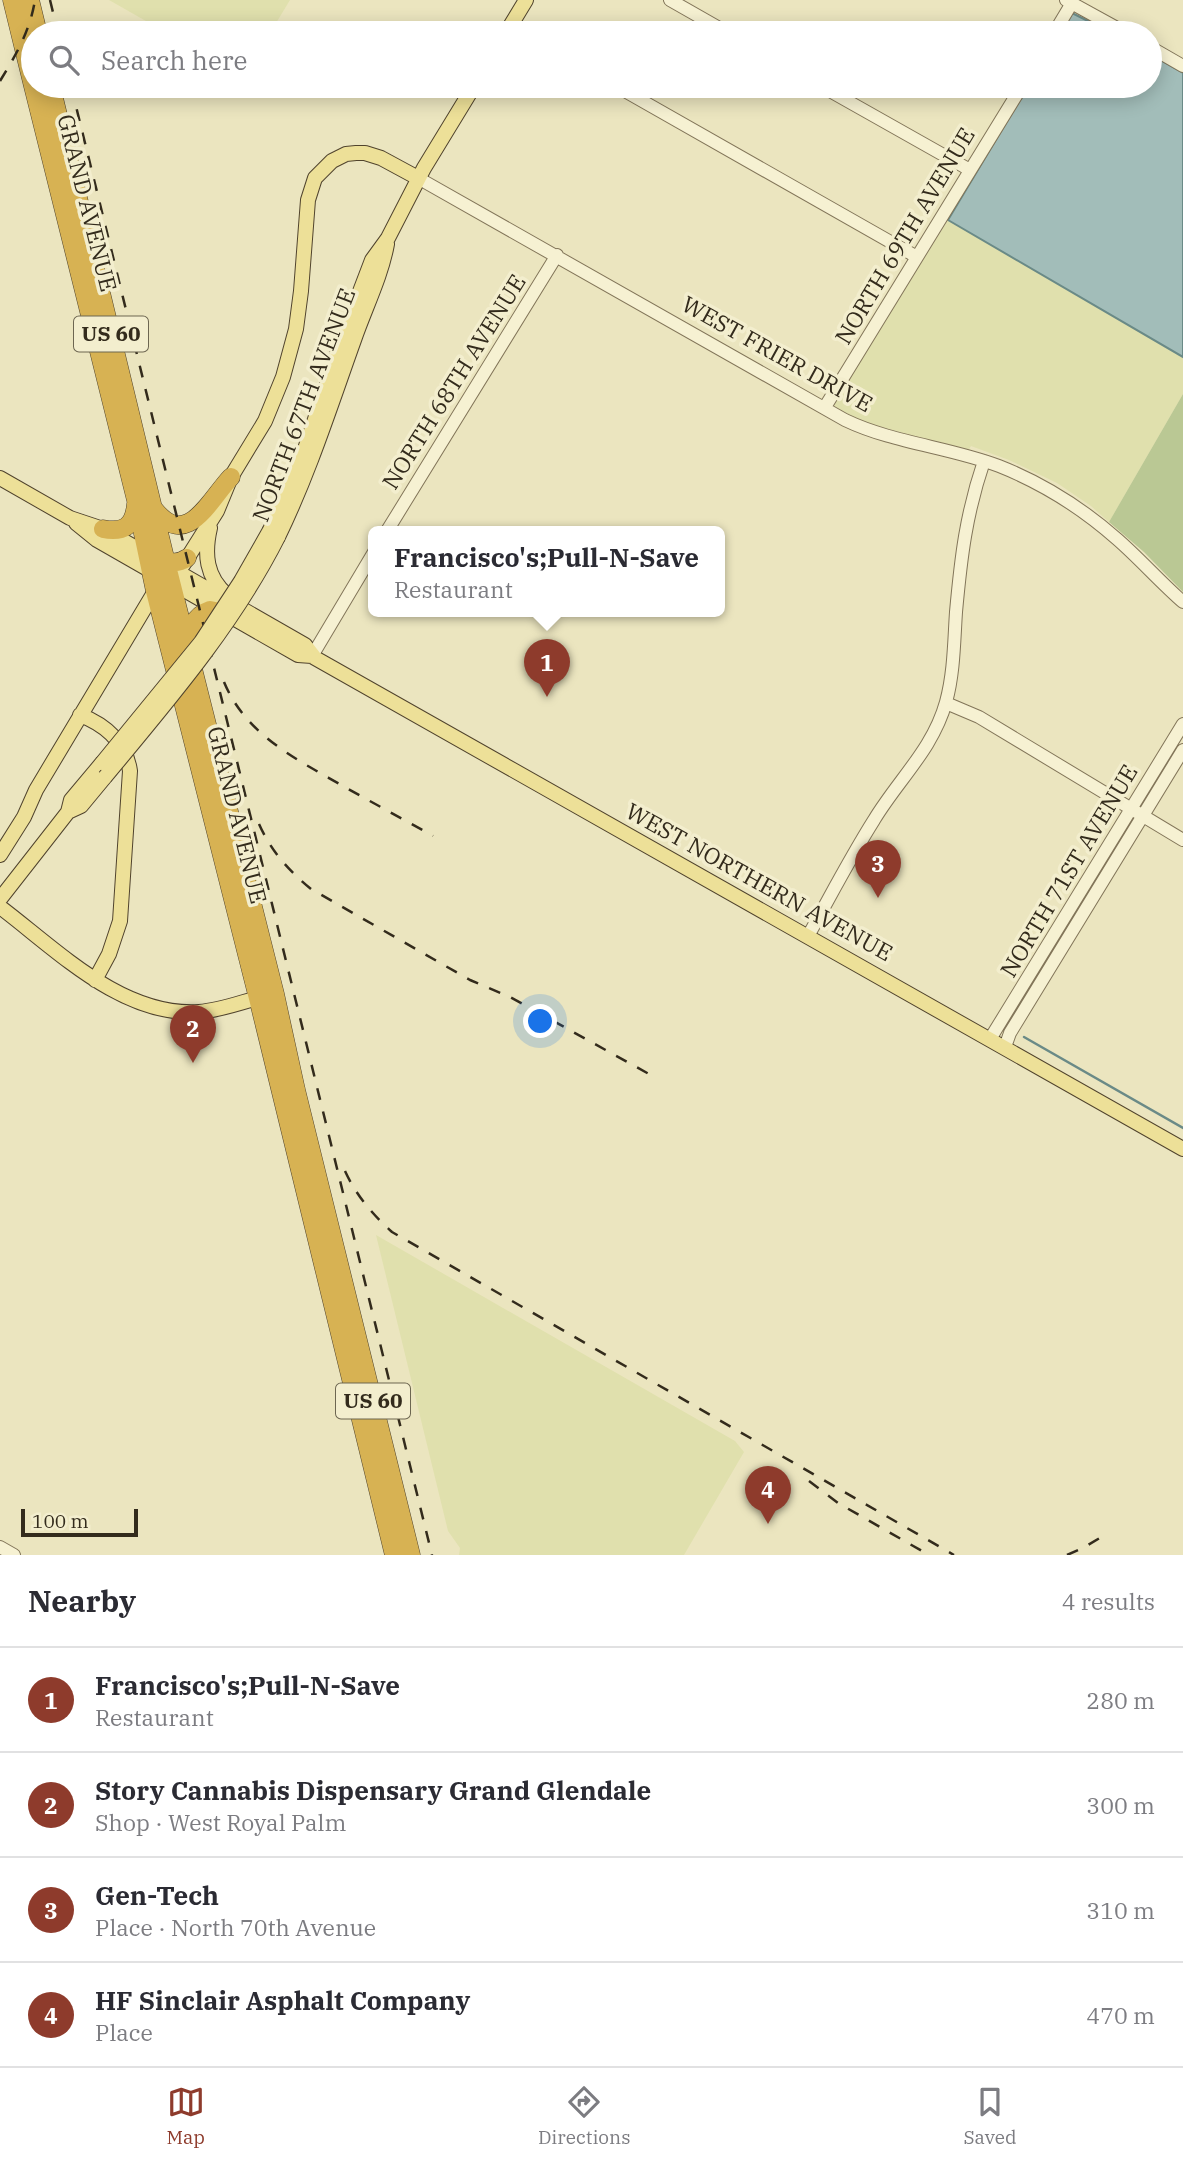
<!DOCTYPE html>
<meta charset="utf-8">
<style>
body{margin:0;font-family:"IBM Plex Serif",serif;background:#f7f7f7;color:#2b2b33}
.scale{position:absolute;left:21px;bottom:18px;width:117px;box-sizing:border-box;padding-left:7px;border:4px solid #332b1c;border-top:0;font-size:19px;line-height:24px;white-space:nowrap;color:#332b1c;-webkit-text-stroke:5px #f3eece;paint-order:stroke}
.you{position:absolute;left:541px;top:1022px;width:24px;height:24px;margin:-18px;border:5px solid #fff;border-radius:50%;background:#1a73e8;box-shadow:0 0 0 10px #1a73e833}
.badge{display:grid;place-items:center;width:46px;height:46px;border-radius:50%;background:#8e3b2c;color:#fff;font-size:23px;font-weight:700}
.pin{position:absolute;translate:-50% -58px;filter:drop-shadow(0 2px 4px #0008)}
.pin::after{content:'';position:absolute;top:37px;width:24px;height:21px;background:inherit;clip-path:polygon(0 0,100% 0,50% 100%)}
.popup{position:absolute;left:368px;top:526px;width:357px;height:91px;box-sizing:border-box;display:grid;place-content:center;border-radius:10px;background:#fff;filter:drop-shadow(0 2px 5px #0005);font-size:23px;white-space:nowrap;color:#7c7c81}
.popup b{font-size:26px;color:#2b2b33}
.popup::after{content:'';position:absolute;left:50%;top:100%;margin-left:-14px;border:14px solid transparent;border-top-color:#fff}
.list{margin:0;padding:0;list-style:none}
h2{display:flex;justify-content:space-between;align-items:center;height:91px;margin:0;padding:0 28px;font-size:30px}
h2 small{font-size:23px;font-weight:400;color:#7c7c81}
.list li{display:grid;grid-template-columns:46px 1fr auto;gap:21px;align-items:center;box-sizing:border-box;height:105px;padding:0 28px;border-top:2px solid #e1e1e2}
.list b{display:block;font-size:26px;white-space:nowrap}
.list p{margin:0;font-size:23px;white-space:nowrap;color:#7c7c81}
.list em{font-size:23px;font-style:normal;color:#7c7c81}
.icon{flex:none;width:38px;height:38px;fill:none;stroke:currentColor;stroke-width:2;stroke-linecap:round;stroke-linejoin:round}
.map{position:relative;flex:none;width:1183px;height:1555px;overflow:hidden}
.search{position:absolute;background:#fff;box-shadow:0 4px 18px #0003;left:21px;right:21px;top:21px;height:77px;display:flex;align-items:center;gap:18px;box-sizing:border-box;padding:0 24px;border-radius:38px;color:#7c7c81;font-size:26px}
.sheet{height:511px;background:#fff}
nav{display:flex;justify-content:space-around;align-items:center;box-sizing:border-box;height:98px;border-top:2px solid #e1e1e2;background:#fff;font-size:19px;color:#7c7c81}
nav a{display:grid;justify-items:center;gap:4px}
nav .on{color:#8e3b2c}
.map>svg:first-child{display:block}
.farmland{fill:#e0e0ad}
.green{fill:#bac894}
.water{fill:#a2bdb9;stroke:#6a8a87;stroke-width:2}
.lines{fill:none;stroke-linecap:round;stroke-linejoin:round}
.stream{stroke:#6a8a87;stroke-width:2.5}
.minor-casing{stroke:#827559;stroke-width:14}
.major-casing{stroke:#50432d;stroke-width:16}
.highway-casing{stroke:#50432d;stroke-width:19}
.minor{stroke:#f6f1d2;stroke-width:12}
.major{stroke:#ede098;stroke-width:14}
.highway{stroke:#d7b253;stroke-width:18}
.rail{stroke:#332b1c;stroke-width:2.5;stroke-dasharray:12 12;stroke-linecap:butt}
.major-bridge-casing{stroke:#50432d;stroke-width:16;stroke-linecap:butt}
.major-bridge{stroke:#ede098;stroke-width:14}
.labels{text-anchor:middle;stroke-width:7;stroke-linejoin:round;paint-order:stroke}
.shield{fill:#f3eece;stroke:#6d6651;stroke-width:2}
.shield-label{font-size:21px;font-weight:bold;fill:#332b1c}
.street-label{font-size:23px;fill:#332b1c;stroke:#f3eece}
</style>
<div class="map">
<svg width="1183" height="1555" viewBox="0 0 1183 1555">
<rect width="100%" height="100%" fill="#ebe5bf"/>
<path class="farmland" d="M109,0H290L270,33H167Z
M948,220L1183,357V394L1109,522L1091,506L1057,483L1009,460L971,446L968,451L863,422L832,407Z
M376,1235L735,1441L744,1452L684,1555H459L460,1548L448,1531Z"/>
<path class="green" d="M1183,394V592L1144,552L1109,522Z"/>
<path class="water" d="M1072,13L1112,33H1059Z
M1150,54L1183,73V357L948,220L1028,86H1150Z"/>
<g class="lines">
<path class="stream" d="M1024,1037L1183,1128"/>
<g class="minor-casing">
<path id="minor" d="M670,0L728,33
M1066,0L1126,33
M510,26L523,33
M1054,33L1072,3
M1150,47L1183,66
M616,86L917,257
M821,86L970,170
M418,178L845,420C893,443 949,447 999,466C1042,483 1083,509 1117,539C1140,559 1160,582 1183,602
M825,407L1022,86
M387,531L557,255
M312,656L374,552
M946,703L979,717L1183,840
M808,936C830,897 850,858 874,820C898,780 933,749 946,702C954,673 954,642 956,612C961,557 966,514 984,461
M990,1039L1183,724
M1005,1047L1010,1033L1183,750
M0,1547L14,1555"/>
</g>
<g class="major-casing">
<path id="major" d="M506,33L526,0
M0,478L70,518L103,529L305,645L315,658L1183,1149
M76,523L97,540L298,655L312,656
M210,528C204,554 206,577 227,595
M270,530L304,452L343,336L372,260L388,238L424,168L474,86
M278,537C309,473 330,407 354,340C365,308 381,277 387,244
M183,565L217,511L231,477L265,421L283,377L296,329L301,291L308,200L315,178L332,161L346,154L356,153H365L381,158L418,178
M80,715C106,725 126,743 130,771L120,921L109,954L95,980
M68,812L81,806L105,777
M0,855L24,817L36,790L155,591L161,587
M0,899L68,812L71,800L102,763
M0,907C57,950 122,1017 199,1012C222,1010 244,1001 266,996"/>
</g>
<g class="highway-casing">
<path id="highway" d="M12,0L33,86
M30,0L38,33
M33,86L136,500L155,591L258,998L394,1555
M51,86L167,566L275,994L296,1090L411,1555
M154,509C187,551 209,500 231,477
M103,529C124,533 134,526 136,504
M158,555C169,563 176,565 187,558
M190,645C190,629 193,616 210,610L225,613"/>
</g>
<use href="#minor" class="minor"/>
<use href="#major" class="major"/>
<use href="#highway" class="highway"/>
<path class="rail" d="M50,0L58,33
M0,81C16,55 30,31 35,0
M71,86L432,1555
M224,682C246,735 296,759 343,786C373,803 403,819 433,836
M259,824C271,851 288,870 311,889L470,980L510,997L649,1074
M345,1171C356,1195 372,1214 392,1232L954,1555
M809,1481L838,1503L929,1555
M1067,1555L1083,1548L1108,1533"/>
<g class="major-bridge-casing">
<path id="major-bridge" d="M102,763L201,642L241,581L270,530
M105,777C168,701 233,626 278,537"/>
</g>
<use href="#major-bridge" class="major-bridge"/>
</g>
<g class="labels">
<g class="shield">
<rect x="74" y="316.5" width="74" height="35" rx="5"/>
<rect x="336" y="1383.5" width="74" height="35" rx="5"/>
</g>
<g class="shield-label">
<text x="111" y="341">US 60</text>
<text x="373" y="1408">US 60</text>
</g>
<g class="street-label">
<text transform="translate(87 203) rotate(76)" y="8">GRAND AVENUE</text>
<text transform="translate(905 236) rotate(-59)" y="8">NORTH 69TH AVENUE</text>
<text transform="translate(777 354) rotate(29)" y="8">WEST FRIER DRIVE</text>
<text transform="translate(454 382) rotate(-58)" y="8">NORTH 68TH AVENUE</text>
<text transform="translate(304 405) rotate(-69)" y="8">NORTH 67TH AVENUE</text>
<text transform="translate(237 815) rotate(76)" y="8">GRAND AVENUE</text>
<text transform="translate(1069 871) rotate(-59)" y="8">NORTH 71ST AVENUE</text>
<text transform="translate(759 882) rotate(29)" y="8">WEST NORTHERN AVENUE</text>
</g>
</g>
</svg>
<div class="scale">100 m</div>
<div class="you"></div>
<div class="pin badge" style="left:547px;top:697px">1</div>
<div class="popup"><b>Francisco's;Pull-N-Save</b>Restaurant</div>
<div class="pin badge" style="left:193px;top:1063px">2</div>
<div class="pin badge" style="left:878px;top:898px">3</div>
<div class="pin badge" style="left:768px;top:1524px">4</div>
<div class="search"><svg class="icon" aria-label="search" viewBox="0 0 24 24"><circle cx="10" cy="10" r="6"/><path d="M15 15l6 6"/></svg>Search here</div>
</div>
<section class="sheet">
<h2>Nearby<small>4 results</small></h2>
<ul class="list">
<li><span class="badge">1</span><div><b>Francisco's;Pull-N-Save</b><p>Restaurant</p></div><em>280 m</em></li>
<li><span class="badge">2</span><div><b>Story Cannabis Dispensary Grand Glendale</b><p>Shop · West Royal Palm</p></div><em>300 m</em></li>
<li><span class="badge">3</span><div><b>Gen-Tech</b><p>Place · North 70th Avenue</p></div><em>310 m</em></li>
<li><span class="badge">4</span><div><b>HF Sinclair Asphalt Company</b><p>Place</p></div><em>470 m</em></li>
</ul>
</section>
<nav>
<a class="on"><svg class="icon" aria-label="map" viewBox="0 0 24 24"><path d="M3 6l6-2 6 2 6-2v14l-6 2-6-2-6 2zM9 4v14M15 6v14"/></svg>Map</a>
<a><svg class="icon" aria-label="directions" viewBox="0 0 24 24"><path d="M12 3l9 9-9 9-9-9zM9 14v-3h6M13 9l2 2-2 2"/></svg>Directions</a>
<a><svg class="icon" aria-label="saved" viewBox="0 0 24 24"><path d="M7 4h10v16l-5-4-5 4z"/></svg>Saved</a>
</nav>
